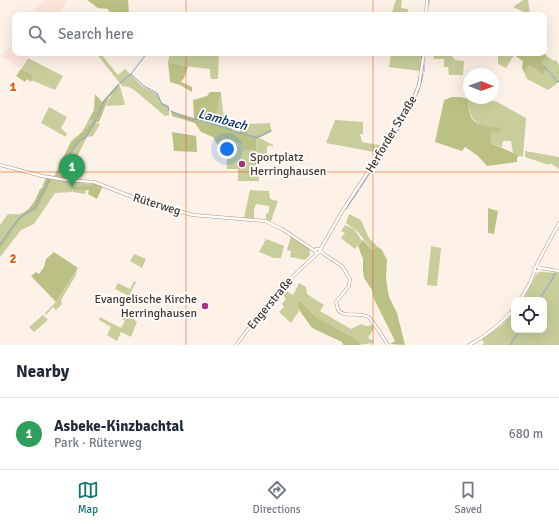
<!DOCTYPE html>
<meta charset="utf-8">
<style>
body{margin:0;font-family:Signika,sans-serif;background:#f6f6f7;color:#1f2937}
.controls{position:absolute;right:12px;bottom:12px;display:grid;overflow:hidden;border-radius:8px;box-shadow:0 4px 16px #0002}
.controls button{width:36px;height:36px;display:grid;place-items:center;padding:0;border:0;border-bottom:1px solid #e0e1e3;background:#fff;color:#1f2937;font:20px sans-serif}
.compass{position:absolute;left:463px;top:68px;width:36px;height:36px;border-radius:50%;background:#fff;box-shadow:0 4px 16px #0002;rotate:91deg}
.you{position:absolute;left:227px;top:149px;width:14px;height:14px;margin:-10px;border:3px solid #fff;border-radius:50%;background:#1a73e8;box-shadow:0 0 0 6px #1a73e833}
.badge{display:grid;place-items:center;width:26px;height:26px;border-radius:50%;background:#0f766e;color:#fff;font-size:13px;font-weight:700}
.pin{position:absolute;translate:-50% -33px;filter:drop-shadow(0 1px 2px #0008)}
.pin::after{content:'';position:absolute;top:21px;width:14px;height:12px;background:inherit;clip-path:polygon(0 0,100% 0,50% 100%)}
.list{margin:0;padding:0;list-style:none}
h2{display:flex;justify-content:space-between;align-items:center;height:52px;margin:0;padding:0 16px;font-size:17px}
h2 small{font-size:13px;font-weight:400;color:#747a83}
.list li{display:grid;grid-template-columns:26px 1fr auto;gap:12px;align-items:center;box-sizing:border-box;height:72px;padding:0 16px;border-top:1px solid #e0e1e3}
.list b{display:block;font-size:15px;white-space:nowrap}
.list p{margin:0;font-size:13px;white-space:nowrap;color:#747a83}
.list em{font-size:13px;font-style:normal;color:#747a83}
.icon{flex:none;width:22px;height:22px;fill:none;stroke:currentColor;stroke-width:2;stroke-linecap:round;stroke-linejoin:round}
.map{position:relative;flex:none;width:559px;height:345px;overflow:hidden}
.search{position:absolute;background:#fff;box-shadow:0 4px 16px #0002;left:12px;right:12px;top:12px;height:44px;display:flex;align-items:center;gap:10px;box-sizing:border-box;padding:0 14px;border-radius:8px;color:#747a83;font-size:15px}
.sheet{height:124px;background:#fff}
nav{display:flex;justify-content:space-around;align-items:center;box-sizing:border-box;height:56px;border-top:1px solid #e0e1e3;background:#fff;font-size:11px;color:#747a83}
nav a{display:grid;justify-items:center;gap:2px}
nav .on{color:#0f766e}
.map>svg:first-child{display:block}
.industrial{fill:#fce4da}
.green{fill:#c8cd9b}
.forest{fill:#bbc185}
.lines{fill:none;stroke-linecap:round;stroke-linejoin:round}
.stream{stroke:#82a3d3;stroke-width:1}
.secondary-casing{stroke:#b4957f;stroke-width:3.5}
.secondary{stroke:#fff;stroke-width:2.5}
.grid{fill:none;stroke:#e8590c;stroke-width:1;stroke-opacity:0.55}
.poi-dot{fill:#ab3185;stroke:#fff;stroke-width:1.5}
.labels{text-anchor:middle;stroke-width:3.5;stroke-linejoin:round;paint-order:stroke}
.street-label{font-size:12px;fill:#45372e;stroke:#fff}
.poi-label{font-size:12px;fill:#45372e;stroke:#fff;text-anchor:start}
.water-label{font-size:13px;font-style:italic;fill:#063069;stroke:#fff}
.grid-label{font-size:13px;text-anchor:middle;font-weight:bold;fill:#e8590c;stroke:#fff;stroke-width:3.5;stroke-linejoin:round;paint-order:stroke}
</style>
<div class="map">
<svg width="559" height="345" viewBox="0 0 559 345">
<rect width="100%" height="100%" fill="#fef1e7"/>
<path class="industrial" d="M45,0H50L52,2L54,0L67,1L58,15H39L38,12L34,10Z
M15,42V53H30L20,68L12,63V62L0,57Z"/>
<path class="green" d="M396,0H402L401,8L408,9L407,15H391Z
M523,0H528L530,15L513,7Z
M96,53H100L118,75L125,69L142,86L157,94V92L161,102L169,106V115L165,116L133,89L128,87L122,86Z
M170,53H219L218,79H211V77H210V69L183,66L168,62Z
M391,53L421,54L420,71L389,67Z
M426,53H450L455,60L464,61L463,75H449L448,67H444V59H434L433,56L426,55Z
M498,53H513L514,55L506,68L498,64Z
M547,56L554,61L556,60L559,65V82L548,90L527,79L524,72L530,65L542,74V64Z
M28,58L63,76L55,90L31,80L33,75L21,69Z
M120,86L125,105L106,106C109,97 114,93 120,86Z
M221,92L224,120L213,122Z
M484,99L498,102L499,103L526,118L523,157L513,153L511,141H503L502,147L491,143V131C474,122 470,120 468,100L484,102Z
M49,107L67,117L61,128L67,134L66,137L41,123Z
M89,119L100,124L93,136L87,137L73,165L69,178H67V181L100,185L86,190L85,194L73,192L72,189V192L55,193L34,224L21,230L0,257V225L8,214C13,214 19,215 23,213C35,208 42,186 47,175L54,176L71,141L82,132Z
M335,120L363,122V134H360L362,142L384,146L379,153L326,143Z
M270,123L271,129L257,137L247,135V124Z
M260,138L273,145V147L270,145L267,147V155L257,156L259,181H238V169H227L226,148L235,146V142L242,145L243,151L257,150L256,139Z
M525,151L559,157V169L550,163L549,165L525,157Z
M250,190L269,191L270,199L278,201L271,221L266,220V214L269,212V206L256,204L254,210V219L244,218Z
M349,214L361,220L369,238L378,247L372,250L357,231L346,223Z
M345,225L354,229L362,241L355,249L341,238L345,233L341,231Z
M291,236L309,248L310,255L305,260L290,257L291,251L287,250Z
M266,239L284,246L281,258H274L259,252Z
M431,246L441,248L437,286L427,285Z
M134,254L146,259L142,268L130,261Z
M77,270L76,275L61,300L62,304L56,310L53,307L46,315L45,313L56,302Z
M541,272L559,273V345H482L484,343L482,339L501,326L514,312V330H544V300H523L536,275Z
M134,281L136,282L129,296L115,289L118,283L130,289Z
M299,283L306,287L307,294L324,305L320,311L351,329L361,324L366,326L372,325L374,328L368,338L374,341L373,343L359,345V341L315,316L300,300L297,307L299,311L291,323L279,312L284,307L282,304L286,299L282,294L277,295L283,289L293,295Z
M125,313L137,322L131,337L121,332L117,341L107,335L111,327L99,320L100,317L121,328L125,321L122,319Z
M43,315L48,320L34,332L29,327Z"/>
<path class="forest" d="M87,0H128L129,15H119L117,14L111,15L108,9L98,8Z
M513,53H533L538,56L545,54L547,56L542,64L546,67V71L542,74L530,65L524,72L522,68L523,61L514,55Z
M168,62L188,67L184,78L181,82L192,87V92L180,85L170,82Z
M21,69L33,75L31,82L27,79L25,82L16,76Z
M118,84L120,86L113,94L109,97L99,122H93L95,124L86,137L83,138L62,166H60L72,142L93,122L89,119L94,110L95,94L102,102Z
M210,92H221L214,122C226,118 229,119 233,131L239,132L244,124H247V135C259,137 261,134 271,129L272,131L256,139L257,156L256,150L243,151L242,145L235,142V146L219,147L213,137L201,132L195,123L172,116L171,111L194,118L193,100L207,96Z
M452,97H461L468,99C469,126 477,125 501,128L500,132L491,131V143L520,156L517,157V162L487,166L478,156L465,147L462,151L435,142L444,100Z
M172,132L196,136L197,152L174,151Z
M46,178L52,179L37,209L22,217L0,249V243L22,214C32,208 36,199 40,189L44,188Z
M93,183L103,186L97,199L88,194L89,190L72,189V187L92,186Z
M488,208L498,211L494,234L488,233Z
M363,240L372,250L378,247L382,250L387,260L386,279L389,297L397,313L405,345L390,344L395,341L374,299L372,290L364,278L363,272V259L358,246Z
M54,252L78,268L56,302L31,276L36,272L39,274L44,267L46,259Z
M300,300L315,316L359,341V345H343L342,342L312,328L297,307Z"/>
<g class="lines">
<path class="stream" d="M429,3V0
M421,66L422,53
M545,67L558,82
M424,71V64
M131,74L144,86L157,93L162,104L168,107L169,110
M120,83L131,74L147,53
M421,84L423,74
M417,87L419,77
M418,93L420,86
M413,96L416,89
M415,100L416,98
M171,111L191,120L197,119L257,138L271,131
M97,117L104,101L119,84
M403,122L415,101
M398,124L409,105
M390,142L403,123
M376,163L389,143
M57,175L67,158L79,141L86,137L96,120
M360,188L374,167
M355,190L361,181
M345,204L351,196
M346,209L359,190
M0,244L18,219L35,208L49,180
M539,300L553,278L555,273
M510,345L520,330"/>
<g class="secondary-casing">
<path id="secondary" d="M426,15L427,0
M0,165L42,176L66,180L94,182L143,201L193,215L265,221L282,229L315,251
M320,250L343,210L410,108L419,85L424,53
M320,251L317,254L315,251L316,249H319L325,255L342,266L350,279L349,286L336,302L338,310C346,319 358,311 368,317C373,320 384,339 388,345
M534.5 269a2.5 2.5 0 1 1 5 0a2.5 2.5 0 1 1-5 0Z
M536,267L538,262L559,223
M540,268L559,271
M520,300L530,283L535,270
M236,345L279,289L317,254
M469,345C487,336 501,324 514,309"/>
</g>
<use href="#secondary" class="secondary"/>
</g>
<path class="grid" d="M186,0V15M373,0V15M186,53V345M373,53V345M0,172H559"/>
<g class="poi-dot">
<circle cx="242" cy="164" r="4"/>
<circle cx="205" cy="306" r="4"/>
</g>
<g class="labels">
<g class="street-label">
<text transform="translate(391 134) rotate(-59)" y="4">Herforder Straße</text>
<text transform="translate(157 204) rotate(17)" y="4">Rüterweg</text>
<text transform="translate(270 303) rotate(-50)" y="4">Engerstraße</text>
</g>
<g class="poi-label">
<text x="250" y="161">Sportplatz<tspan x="250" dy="14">Herringhausen</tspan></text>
<text x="197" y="303" text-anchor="end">Evangelische Kirche<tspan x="197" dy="14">Herringhausen</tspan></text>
</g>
<g class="water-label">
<text transform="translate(223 119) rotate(15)" y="5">Lambach</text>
</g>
</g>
<g class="grid-label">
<text x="13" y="91">1</text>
<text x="13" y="263">2</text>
</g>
</svg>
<div class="controls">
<button><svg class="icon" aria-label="locate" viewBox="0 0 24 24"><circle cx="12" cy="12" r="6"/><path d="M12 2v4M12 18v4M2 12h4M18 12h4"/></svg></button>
</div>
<svg class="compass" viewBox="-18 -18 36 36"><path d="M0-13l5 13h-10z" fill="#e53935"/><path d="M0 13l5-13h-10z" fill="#747a83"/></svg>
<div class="you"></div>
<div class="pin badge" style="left:72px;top:187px;background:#2e9e5b">1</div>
<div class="search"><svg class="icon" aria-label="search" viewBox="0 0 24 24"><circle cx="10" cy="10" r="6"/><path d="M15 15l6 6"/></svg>Search here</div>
</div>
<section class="sheet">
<h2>Nearby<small></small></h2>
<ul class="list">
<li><span class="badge" style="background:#2e9e5b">1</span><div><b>Asbeke-Kinzbachtal</b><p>Park · Rüterweg</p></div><em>680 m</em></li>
</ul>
</section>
<nav>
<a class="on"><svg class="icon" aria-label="map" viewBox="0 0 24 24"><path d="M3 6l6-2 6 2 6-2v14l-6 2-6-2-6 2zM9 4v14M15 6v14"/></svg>Map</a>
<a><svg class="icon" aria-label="directions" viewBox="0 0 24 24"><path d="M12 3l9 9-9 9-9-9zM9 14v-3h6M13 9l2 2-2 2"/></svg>Directions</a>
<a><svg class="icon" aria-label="saved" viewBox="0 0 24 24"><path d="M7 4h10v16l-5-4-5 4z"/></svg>Saved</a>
</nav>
